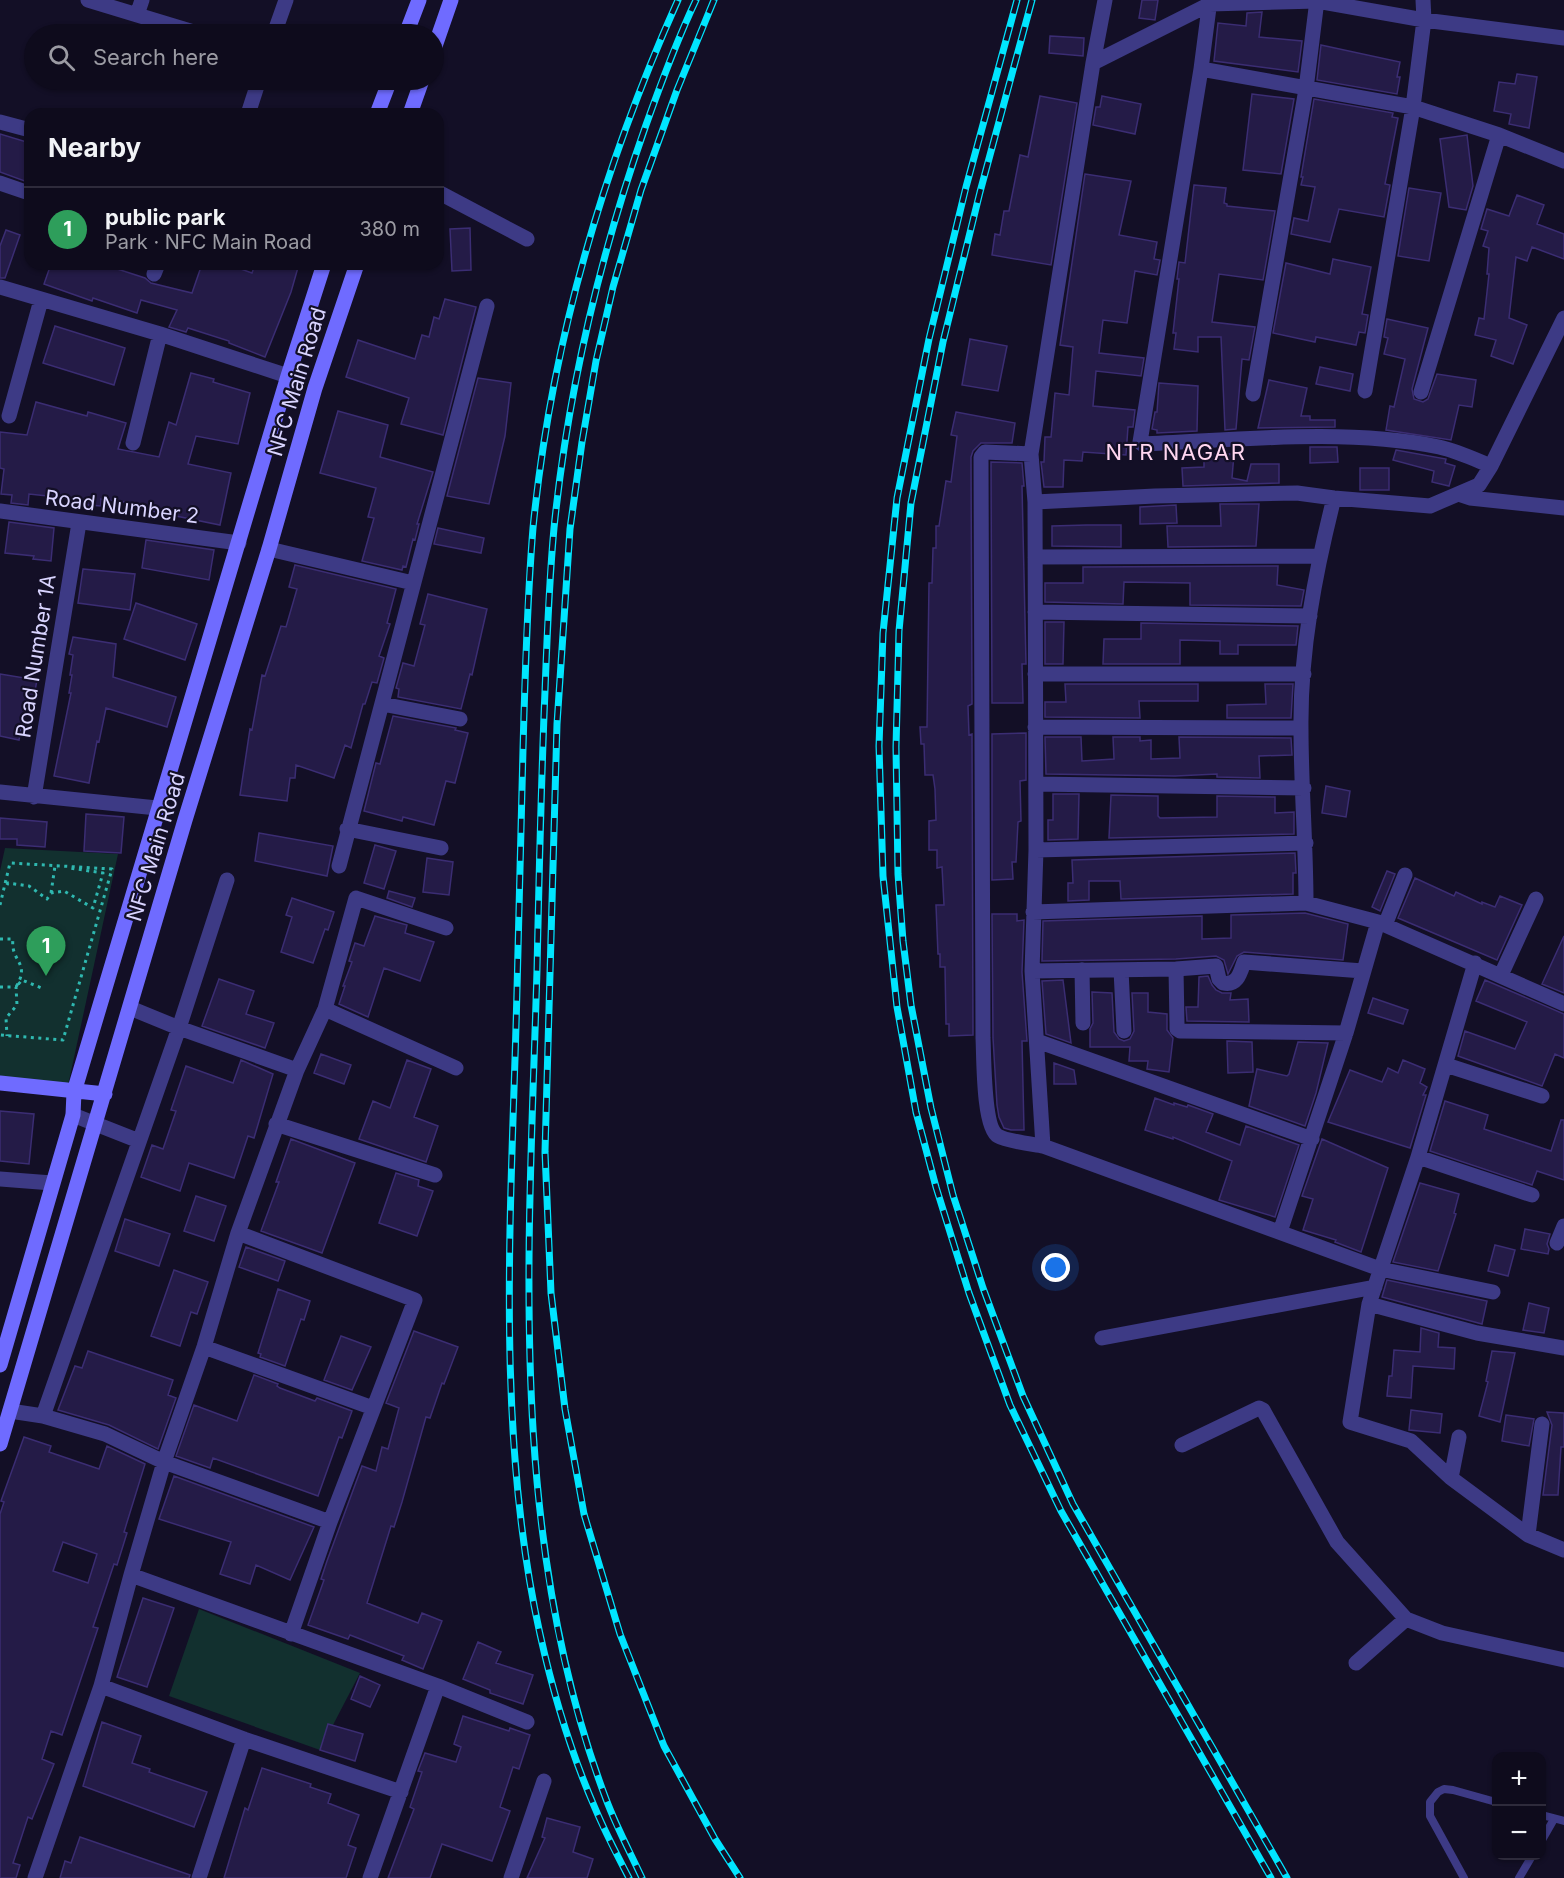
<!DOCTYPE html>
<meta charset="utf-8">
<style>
body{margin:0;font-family:Inter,sans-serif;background:#171425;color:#f1f3f6}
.controls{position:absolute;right:18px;bottom:18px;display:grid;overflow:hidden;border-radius:12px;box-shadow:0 2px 4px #0004}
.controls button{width:54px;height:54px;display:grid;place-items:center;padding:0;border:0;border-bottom:2px solid #2e2b3b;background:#0e0b1c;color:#f1f3f6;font:30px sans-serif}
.you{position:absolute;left:1056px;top:1268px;width:21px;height:21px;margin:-15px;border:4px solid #fff;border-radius:50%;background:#1a73e8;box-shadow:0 0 0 9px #1a73e833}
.badge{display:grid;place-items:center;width:39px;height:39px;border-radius:50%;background:#0b8043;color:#fff;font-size:20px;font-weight:700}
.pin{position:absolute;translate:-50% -50px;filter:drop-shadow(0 2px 3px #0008)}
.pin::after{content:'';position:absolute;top:32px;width:21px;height:18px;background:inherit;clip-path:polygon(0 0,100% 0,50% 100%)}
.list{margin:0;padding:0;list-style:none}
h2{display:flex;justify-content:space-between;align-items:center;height:78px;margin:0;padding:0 24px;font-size:26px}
h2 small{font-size:20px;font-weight:400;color:#9b9ba3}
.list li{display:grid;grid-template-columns:39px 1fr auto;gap:18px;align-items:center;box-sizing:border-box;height:84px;padding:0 24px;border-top:2px solid #2e2b3b}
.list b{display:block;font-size:22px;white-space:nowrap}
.list p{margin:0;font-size:20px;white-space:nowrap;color:#9b9ba3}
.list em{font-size:20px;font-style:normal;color:#9b9ba3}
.icon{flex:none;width:33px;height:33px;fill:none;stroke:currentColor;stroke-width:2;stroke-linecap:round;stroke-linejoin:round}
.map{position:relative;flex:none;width:1564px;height:1878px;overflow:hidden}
.search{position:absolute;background:#0e0b1c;box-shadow:0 2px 4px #0004;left:24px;top:24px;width:420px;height:66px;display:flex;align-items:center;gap:15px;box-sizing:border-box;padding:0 21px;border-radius:33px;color:#9b9ba3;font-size:22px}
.panel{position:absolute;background:#0e0b1c;box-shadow:0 2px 4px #0004;left:24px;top:108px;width:420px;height:162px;border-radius:18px}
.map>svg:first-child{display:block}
.green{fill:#12302f}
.building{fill:#241b47;stroke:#3b2d73;stroke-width:1.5;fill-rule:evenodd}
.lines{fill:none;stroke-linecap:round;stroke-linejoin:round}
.path{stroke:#2fb8b0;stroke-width:3;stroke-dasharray:3 4.5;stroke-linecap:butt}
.lane{stroke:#3d3a85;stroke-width:8}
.street{stroke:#3d3a85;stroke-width:15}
.secondary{stroke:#6f6bff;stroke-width:15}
.rail-casing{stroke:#00e5ff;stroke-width:7}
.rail{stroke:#130f26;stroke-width:4.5;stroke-dasharray:14;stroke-linecap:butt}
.labels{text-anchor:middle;stroke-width:4.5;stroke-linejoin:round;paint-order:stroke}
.street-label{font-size:21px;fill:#d9d4ff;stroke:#130f26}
.neighbourhood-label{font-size:22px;letter-spacing:1.5px;fill:#ffd6f0;stroke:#130f26}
</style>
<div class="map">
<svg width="1564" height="1878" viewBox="0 0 1564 1878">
<rect width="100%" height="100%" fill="#130f26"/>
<path class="green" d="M5,848L118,854L67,1090L0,1082V871Z
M199,1609L360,1673L320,1750L169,1696Z"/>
<path class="building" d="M1142,0H1158L1155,20L1139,18Z
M1262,12L1259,37L1302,41L1298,72L1214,61L1218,23L1246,26L1247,13Z
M1050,36L1084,38L1083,56L1049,53Z
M1321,45L1400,62L1397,77H1400L1397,94L1317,80Z
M1517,74L1537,77L1529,128L1509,124L1511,114L1494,111L1499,82L1515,84Z
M1252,94L1294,99L1281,174L1243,170Z
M1040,96L1077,103L1051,265L992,255L995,234L1000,235L1004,211H1009L1020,155L1028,157Z
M1102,96L1141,104L1135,134L1093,125L1096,107H1100Z
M1314,99L1393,113L1392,117L1398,118L1385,184L1390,185L1384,217L1339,209L1330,242L1291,234L1294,218L1308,221L1315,187L1301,185L1303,177H1301Z
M0,134L30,143V183L0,172Z
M1467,135L1473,186L1466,210L1449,207L1440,139Z
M1085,174L1131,181L1119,235L1157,242L1154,259L1160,260L1157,275L1135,271L1127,323L1103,320L1099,353L1144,358L1141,376L1096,371L1093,406L1135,410L1133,427H1128L1126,455L1083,452L1082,461L1064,460L1063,487H1044L1041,462H1044L1045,437H1051L1055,393L1069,395L1073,347L1060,345Z
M1194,185L1226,188L1224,203L1227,204V206L1275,211L1263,280L1219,274L1212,322L1255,327L1249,360L1242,359L1236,429L1225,430L1221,337H1198V352L1174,349L1176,333H1173L1179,279H1177L1179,262L1185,263Z
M1409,188L1441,193L1429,261L1398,256Z
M1517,195L1544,205L1537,224L1564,234V259L1532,247L1527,261L1516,257L1509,318L1527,325L1513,364L1491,356L1496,340L1475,335L1479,318L1484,319L1489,274H1487L1489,248L1483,246L1488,231L1481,229L1487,209L1509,216Z
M470,228L471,270L452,271L450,229Z
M6,230L20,235L5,278H0V246Z
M1333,259L1371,267L1362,314L1368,315L1365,333L1359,332L1356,345L1316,337L1315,342L1273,333L1286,263L1330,274Z
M51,264H102L145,278L151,283L192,293L202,264H227L252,273L255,264H299L291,292L265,357L229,343V341L188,328L186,332L169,327L177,310L141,300L137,313L93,298L92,301L44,284Z
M445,299L476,307L443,435L401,424L409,398L346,377L358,340L415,359L422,335L429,337L434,317L439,319Z
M1387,319L1428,328L1412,389L1414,399L1423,402L1428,399L1437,374L1476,380L1472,407L1459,405L1451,440L1386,430L1390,406L1394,407L1405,359L1384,354L1388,338L1384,337Z
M55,326L125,348L114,385L43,363Z
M970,339L1007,346L998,391L962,385Z
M1320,367L1353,374L1350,391L1316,384Z
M191,373L214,379L213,382L250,393L238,444L196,436L188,464L231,473L220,525L132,507V503L101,499V506L75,504L76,499L29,494L28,505L11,503L12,495L1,494L4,469L0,468V432L27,435L36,402L87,416L88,412L126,423L118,449L159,457L169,422L176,425Z
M478,378L511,383L505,436L489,504L447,496Z
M1269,380L1307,388L1301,416H1310V420H1335V427L1258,428Z
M1159,383L1198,386L1197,431L1157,433V430L1152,429L1155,412H1157Z
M338,411L388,425L380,457L433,472L417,524H419L415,540L413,539L406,567L403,566L402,570L362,561L374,518L368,517L376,488L320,473Z
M956,412L1015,423L1012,443H981L973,451L971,457L972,704L968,706L969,735L972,734L973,1035L949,1036V1024H946L945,967H940V954H938L936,905H944L942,867L937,868V850H929V821L936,820L935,789L933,775H925L924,744H921L920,727H927L929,583H932L933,548H936V526H939L946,481L951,482L957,436L951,435Z
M1310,447H1337L1338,462L1310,463Z
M1396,450L1446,459L1445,463L1455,466L1449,486L1432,482L1434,471L1393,460Z
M1204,454H1234L1232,478L1247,481L1251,464H1279V483L1183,486L1182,468L1204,467Z
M991,462L1022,463L1024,486H1022L1026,664H1022L1023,703H992Z
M1360,468H1389V490H1360Z
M1220,504H1259L1256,546L1168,547L1167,526H1221Z
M1176,505L1177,523L1140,524V507Z
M9,522L54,528L51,561L33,559L34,556L5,553Z
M1087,525H1121V547L1052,546V526Z
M438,528L484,538L481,553L434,544Z
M146,540L214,550L209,580L142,568Z
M295,565L396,589L387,623L390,624L379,656L384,658L377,683L372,682L365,704H363L351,748L345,745L334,778L296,765L295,778H290L287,801L240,795L250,729L252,730L262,675L265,676L281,626L286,627L297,589L289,587Z
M1278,566L1277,585L1304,590L1301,606L1190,605V583L1124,582L1123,604L1045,602V583H1083V567Z
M83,569L135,574L130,610L78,603Z
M428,594L487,609L472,675L470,674L461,709L398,697L399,689L396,688L403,663L414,666L425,625L420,624Z
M136,603L197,624L185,660L124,639Z
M1045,622H1064L1063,664H1045Z
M1141,623L1298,626L1296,645H1238V654H1220V641L1180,640V664H1103L1104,639H1141Z
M73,637L116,644L113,677L176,697L167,727L106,708L99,742L97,741L89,783L54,776L71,693H69L72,675H70L73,655L69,654Z
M0,674L37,680L32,707L25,706L19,740L0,736Z
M1065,684H1198V701H1139L1140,718L1045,717V702H1066Z
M1265,684H1293L1291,718H1227V705L1266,704Z
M393,716L456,728L455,730L468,733L455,783L446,781L434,825L403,817L402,821L364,811L376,763L380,764Z
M1026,733V780L1020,781L1021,821L1018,822L1016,862H1012L1013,879L992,880V734Z
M1045,737H1081L1082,761L1114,759L1113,737H1140V741L1151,740V759L1180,758L1179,737L1291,738L1292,755L1259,756L1260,778L1217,777V774L1175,776L1046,774Z
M1326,786L1350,791L1346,817L1322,813Z
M1053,794H1079L1078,839L1048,840V820H1053Z
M1111,795L1158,796V816L1160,818L1217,817V796L1275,797V813L1294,812V834L1109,838Z
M86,814L124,817L121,853L84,851Z
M0,818L47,822L45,847L17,845V839H0Z
M259,833L333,846L327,876L255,861Z
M375,845L396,851L384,889L364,883Z
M1295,853L1296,873H1293V894L1121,899L1120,881H1089V900L1068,901V883H1073L1072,860Z
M427,858L453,862L449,895L423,892Z
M1387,871L1395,874L1380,911L1372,907Z
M1415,878L1454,896L1456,892L1482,904V902L1495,907L1500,896L1522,905L1497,960L1398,918Z
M389,891L415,898L412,907L387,898Z
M292,898L334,912L328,930L325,929L313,963L281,952L292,917L286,915Z
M1305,913L1348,924L1343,960L1244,952L1237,956L1228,974L1224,960L1216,956L1176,959L1042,961L1043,921L1202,916V939L1231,938V915Z
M992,914H1017V921L1024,920L1022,972L1027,1041H1022L1024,1130H1011L1004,1128L999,1117L997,1105L993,1038Z
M375,916L407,925L405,933L434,942L420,981L384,968L368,1017L339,1004L345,986H343L352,962L349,961L355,943L364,946Z
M1564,936V993L1542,984Z
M1208,976L1212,985L1216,990L1222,993H1231L1230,1000L1248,999L1249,1022L1187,1021L1186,1007H1198L1199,977Z
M219,979L254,991L246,1014L274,1023L265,1048L202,1026Z
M1063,980L1071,1043L1046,1034L1042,981Z
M1485,980L1564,1014V1058L1555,1054L1542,1086L1458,1056L1465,1031L1515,1049L1527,1022L1476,1001Z
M1092,992L1112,993L1114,1032L1119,1039L1124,1041L1130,1039L1134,1031L1132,993H1148V1012L1167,1014V1030L1173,1038L1169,1072L1147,1069L1148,1061H1129L1130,1047H1090V1029L1093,1023Z
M1373,998L1408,1010L1403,1024L1368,1013Z
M1227,1041L1252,1042L1253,1072L1228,1073Z
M1298,1042L1328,1043L1316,1093L1305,1126L1249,1106L1257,1069L1287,1076L1289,1074Z
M321,1054L351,1065L344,1084L314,1073Z
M241,1060L273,1074L254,1138L248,1136L234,1178L189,1163L180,1191L141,1177L152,1145L163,1149L176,1111L171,1110L186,1066L233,1083Z
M407,1060L431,1069L414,1117L438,1126L426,1162L359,1139L373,1101L390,1108Z
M1403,1060L1425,1069L1420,1083L1427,1087L1423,1095H1426L1410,1148L1328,1122L1350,1070L1382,1082L1388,1068L1398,1073Z
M1054,1063L1074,1070L1076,1084H1054Z
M1155,1098L1174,1105V1103L1187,1107L1188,1105L1213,1114L1206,1132L1240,1145L1246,1126L1299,1145L1275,1217L1219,1200L1232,1161L1173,1137V1139L1145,1130Z
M1445,1101L1488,1115L1484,1129L1551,1151L1561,1120H1564V1180L1537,1171L1532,1185L1430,1151Z
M0,1111L34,1114L29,1164L0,1161Z
M291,1139L355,1163L322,1253L261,1231L279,1182H276Z
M1322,1139L1388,1168L1361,1252L1335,1242L1336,1240L1303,1230L1313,1199L1302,1196Z
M396,1173L419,1180L418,1186L433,1191L417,1236L379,1223Z
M1420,1183L1459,1194L1454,1213L1456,1214L1438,1271L1393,1262Z
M196,1196L226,1206L214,1241L184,1231Z
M125,1219L170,1234L159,1266L115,1251Z
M1525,1229L1550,1234L1547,1244L1549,1249L1548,1254L1521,1249Z
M1495,1245L1515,1250L1508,1276L1488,1271Z
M246,1247L285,1261L278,1281L239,1267Z
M174,1270L208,1282L197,1314L191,1312L180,1346L151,1336Z
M1387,1280L1487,1301L1482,1324L1382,1297Z
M278,1289L310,1301L304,1320L301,1319L285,1366L260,1357L261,1354L258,1353Z
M1529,1303L1549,1308L1544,1333L1523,1330Z
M1421,1328L1439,1333L1438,1347L1455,1348L1454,1369L1413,1366L1411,1398L1387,1396L1389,1376H1392L1394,1350L1420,1352Z
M414,1331L458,1347L444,1384L442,1383L430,1418L426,1417L402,1502L394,1527L391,1526L367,1603L418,1623L422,1613L442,1621L423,1669L402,1660L404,1656L350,1635L348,1639L308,1625L324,1580L321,1579L327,1561L362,1466L376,1471L382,1447L388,1449L399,1408L386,1403Z
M341,1336L371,1347L352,1390L324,1380Z
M88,1351L173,1380L168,1395L176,1398L158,1449L109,1425L58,1410L75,1366L82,1368Z
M1492,1351L1515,1353L1500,1422L1479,1416L1488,1382L1486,1381Z
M254,1375L278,1384L277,1386L280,1388L315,1401L317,1398L352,1411L342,1438L339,1437L318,1496L213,1458L210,1468L176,1456L194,1405L237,1421Z
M1411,1410L1442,1414L1440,1433L1409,1430Z
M1547,1412L1564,1413V1447H1561L1558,1495H1543L1552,1425Z
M1506,1415L1534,1419L1529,1446L1502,1441Z
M24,1437L51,1446L49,1452L99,1469L107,1446L145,1464L124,1532L127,1533L117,1565L114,1564L93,1627L98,1628L62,1735L51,1731L42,1759L54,1764L32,1819L28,1817L13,1863L20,1865L16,1878H0V1514L4,1502L1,1501ZM63,1542L97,1554L88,1583L53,1571Z
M174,1476L314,1527L290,1580L256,1565L250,1584L220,1574L231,1542L159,1519Z
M143,1598L174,1608L147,1687L117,1677Z
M478,1642L501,1652L496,1663L533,1675L523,1704L490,1693V1690L463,1679Z
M360,1676L380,1685L370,1707L351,1699Z
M463,1716L509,1731L510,1728L530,1735L519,1769L513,1767L500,1807L510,1811L492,1861L442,1844L430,1878H388L414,1809L410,1807L422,1772L418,1771L425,1753L456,1762L461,1747L454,1744Z
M102,1722L141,1736L132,1763L150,1769L149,1772L207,1792L194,1827L83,1786Z
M328,1724L363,1734L355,1761L320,1750Z
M262,1768L311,1784L310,1787L331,1794L328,1803L359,1815L348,1845L356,1848L346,1878H224L245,1808L248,1810Z
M547,1818L580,1827L573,1852L593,1859L587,1878H527L545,1838L542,1837Z
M80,1837L190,1875L189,1878H60L65,1861L71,1863Z"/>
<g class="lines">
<path class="path" d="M7,885L8,883L29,886L47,899L51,893L64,891L93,908L103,873L70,868
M51,893L55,866L58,867
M0,905L10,863L112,869L63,1040L0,1035
M0,939H13C10,962 31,962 16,987L22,980L44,989
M0,987H16L17,1005L6,1018L7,1036"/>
<path class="lane" d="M1542,1815L1564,1821
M1542,1840L1554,1819
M1464,1878L1430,1816V1802L1438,1792L1444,1789L1453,1790L1496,1802
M1519,1878L1532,1856"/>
<path class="street" d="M88,0L200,34
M1105,0L1093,63L1031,454L1035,502L1036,850L1032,971L1043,1146L1380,1269L1493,1292
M1210,0L1201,69L1140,442L1142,444C1238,440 1345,428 1439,447C1457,451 1474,459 1491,466
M137,15L142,0
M274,34L286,0
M1093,63L1210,4L1317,1L1424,20L1564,38
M1201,69L1413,107L1499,135L1564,161
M248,114L259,80
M0,122L30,130
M0,183L26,192
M438,192L527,239
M154,274L158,264
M0,287L160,334L288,376
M1365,391L1413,107L1424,20L1423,0
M1421,392L1499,135
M1253,394L1306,89L1317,0
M9,416L41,300
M133,443L160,334
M1031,454L985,452L981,457L983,1038C984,1055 983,1128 998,1136C1006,1141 1032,1144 1043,1146
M1458,494L1470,498L1564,508
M1035,502L1155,496L1297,493L1334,498L1430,506L1479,485L1491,466L1564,318
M0,511L239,543
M269,549L413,583
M1035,557L1319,556
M1035,612L1310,616
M1035,674H1304
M382,704L460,719
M1035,727L1301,728
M1036,784L1304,788
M0,792L157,808
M34,797L79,523
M347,829L441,848
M1036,850L1306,843
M339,866L487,306
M1306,903C1306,845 1301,787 1301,729C1300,651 1315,573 1334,498
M1033,912L1306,903L1378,922L1564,1004
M1385,925L1405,875
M1475,963L1418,1157L1369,1304L1350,1422L1411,1441L1451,1478L1528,1535L1564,1550
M1176,969L1177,1024V1029L1180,1031L1346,1033
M1082,970L1083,1023
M1121,970L1124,1031
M1032,971L1176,969L1216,966L1219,979L1223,983C1237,986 1240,974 1244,962L1363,971
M1501,975L1536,899
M130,1008L179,1028L297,1070
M325,1009L456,1068
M1037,1041L1312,1139
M1446,1065L1542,1096
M73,1115L139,1141
M276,1124L435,1175
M1418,1157L1532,1195
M0,1179L52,1183
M1280,1232L1346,1033L1378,922
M238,1233L415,1300L330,1522L291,1634
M1557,1243L1564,1226
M1369,1304L1477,1333L1564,1348
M1102,1338L1375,1287
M204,1347L373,1408
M10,1411L43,1416L105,1434L164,1462L330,1522
M43,1416L179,1028L227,880
M1182,1445L1259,1408L1263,1410L1337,1542L1406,1619L1442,1633L1564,1660
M1451,1478L1459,1437
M1528,1535L1542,1424
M131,1575L438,1686L527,1722
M1356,1663L1406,1619
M101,1686L244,1739L401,1792
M35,1878L101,1686L131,1575L164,1462L204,1347L238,1233L297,1070L325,1009L356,898L446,928
M199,1878L244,1739
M370,1878L438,1686
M511,1878L544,1781"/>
<path class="secondary" d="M406,34L419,0
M434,49L451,0
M377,114L390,80
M410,114L422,80
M0,1083L105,1094
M0,1365L73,1115L74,1092L288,376L324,264
M0,1444L185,820L269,549L315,388L357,264"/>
<g class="rail-casing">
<path id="rail" d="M714,0L677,90L641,190L613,287L596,361L582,442L570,529L557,724L545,1152L551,1293L565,1409L584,1514L620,1634L664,1746L715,1839L740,1878
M1017,0L966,187L929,339L897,498L883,633L879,746L883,876L897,1007L916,1112L936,1187L969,1293L1010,1405L1061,1511L1271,1878
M1032,0L980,192L943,342L911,503L899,631L896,747L898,874L903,941L911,1005L931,1108L953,1195L983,1288L1023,1396L1073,1504L1287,1878
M629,1878C617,1855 605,1832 595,1808C571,1753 553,1693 540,1634C494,1428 512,1200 517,990C519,910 521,829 523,749C525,675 527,601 533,528C551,345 603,167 678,0
M642,1878C630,1852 616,1826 606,1799C506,1535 529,1246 537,970C539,877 541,784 545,691C547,637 549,582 554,528C568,390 600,255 646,125C661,83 677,40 696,0"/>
</g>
<use href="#rail" class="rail"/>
</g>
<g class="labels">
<g class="street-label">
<text transform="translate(297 382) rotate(-73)" y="7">NFC Main Road</text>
<text transform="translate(122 507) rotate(7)" y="7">Road Number 2</text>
<text transform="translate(36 656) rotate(-81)" y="7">Road Number 1A</text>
<text transform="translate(156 847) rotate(-73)" y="7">NFC Main Road</text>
</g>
<g class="neighbourhood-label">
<text x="1176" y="460">NTR NAGAR</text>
</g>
</g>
</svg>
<div class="controls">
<button>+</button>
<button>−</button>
</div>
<div class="you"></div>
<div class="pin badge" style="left:46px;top:976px;background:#2e9e5b">1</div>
<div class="search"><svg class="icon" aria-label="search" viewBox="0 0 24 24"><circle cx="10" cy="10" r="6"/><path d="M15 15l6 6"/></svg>Search here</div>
<section class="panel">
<h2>Nearby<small></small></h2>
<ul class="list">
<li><span class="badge" style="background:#2e9e5b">1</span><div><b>public park</b><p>Park · NFC Main Road</p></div><em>380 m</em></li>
</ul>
</section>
</div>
